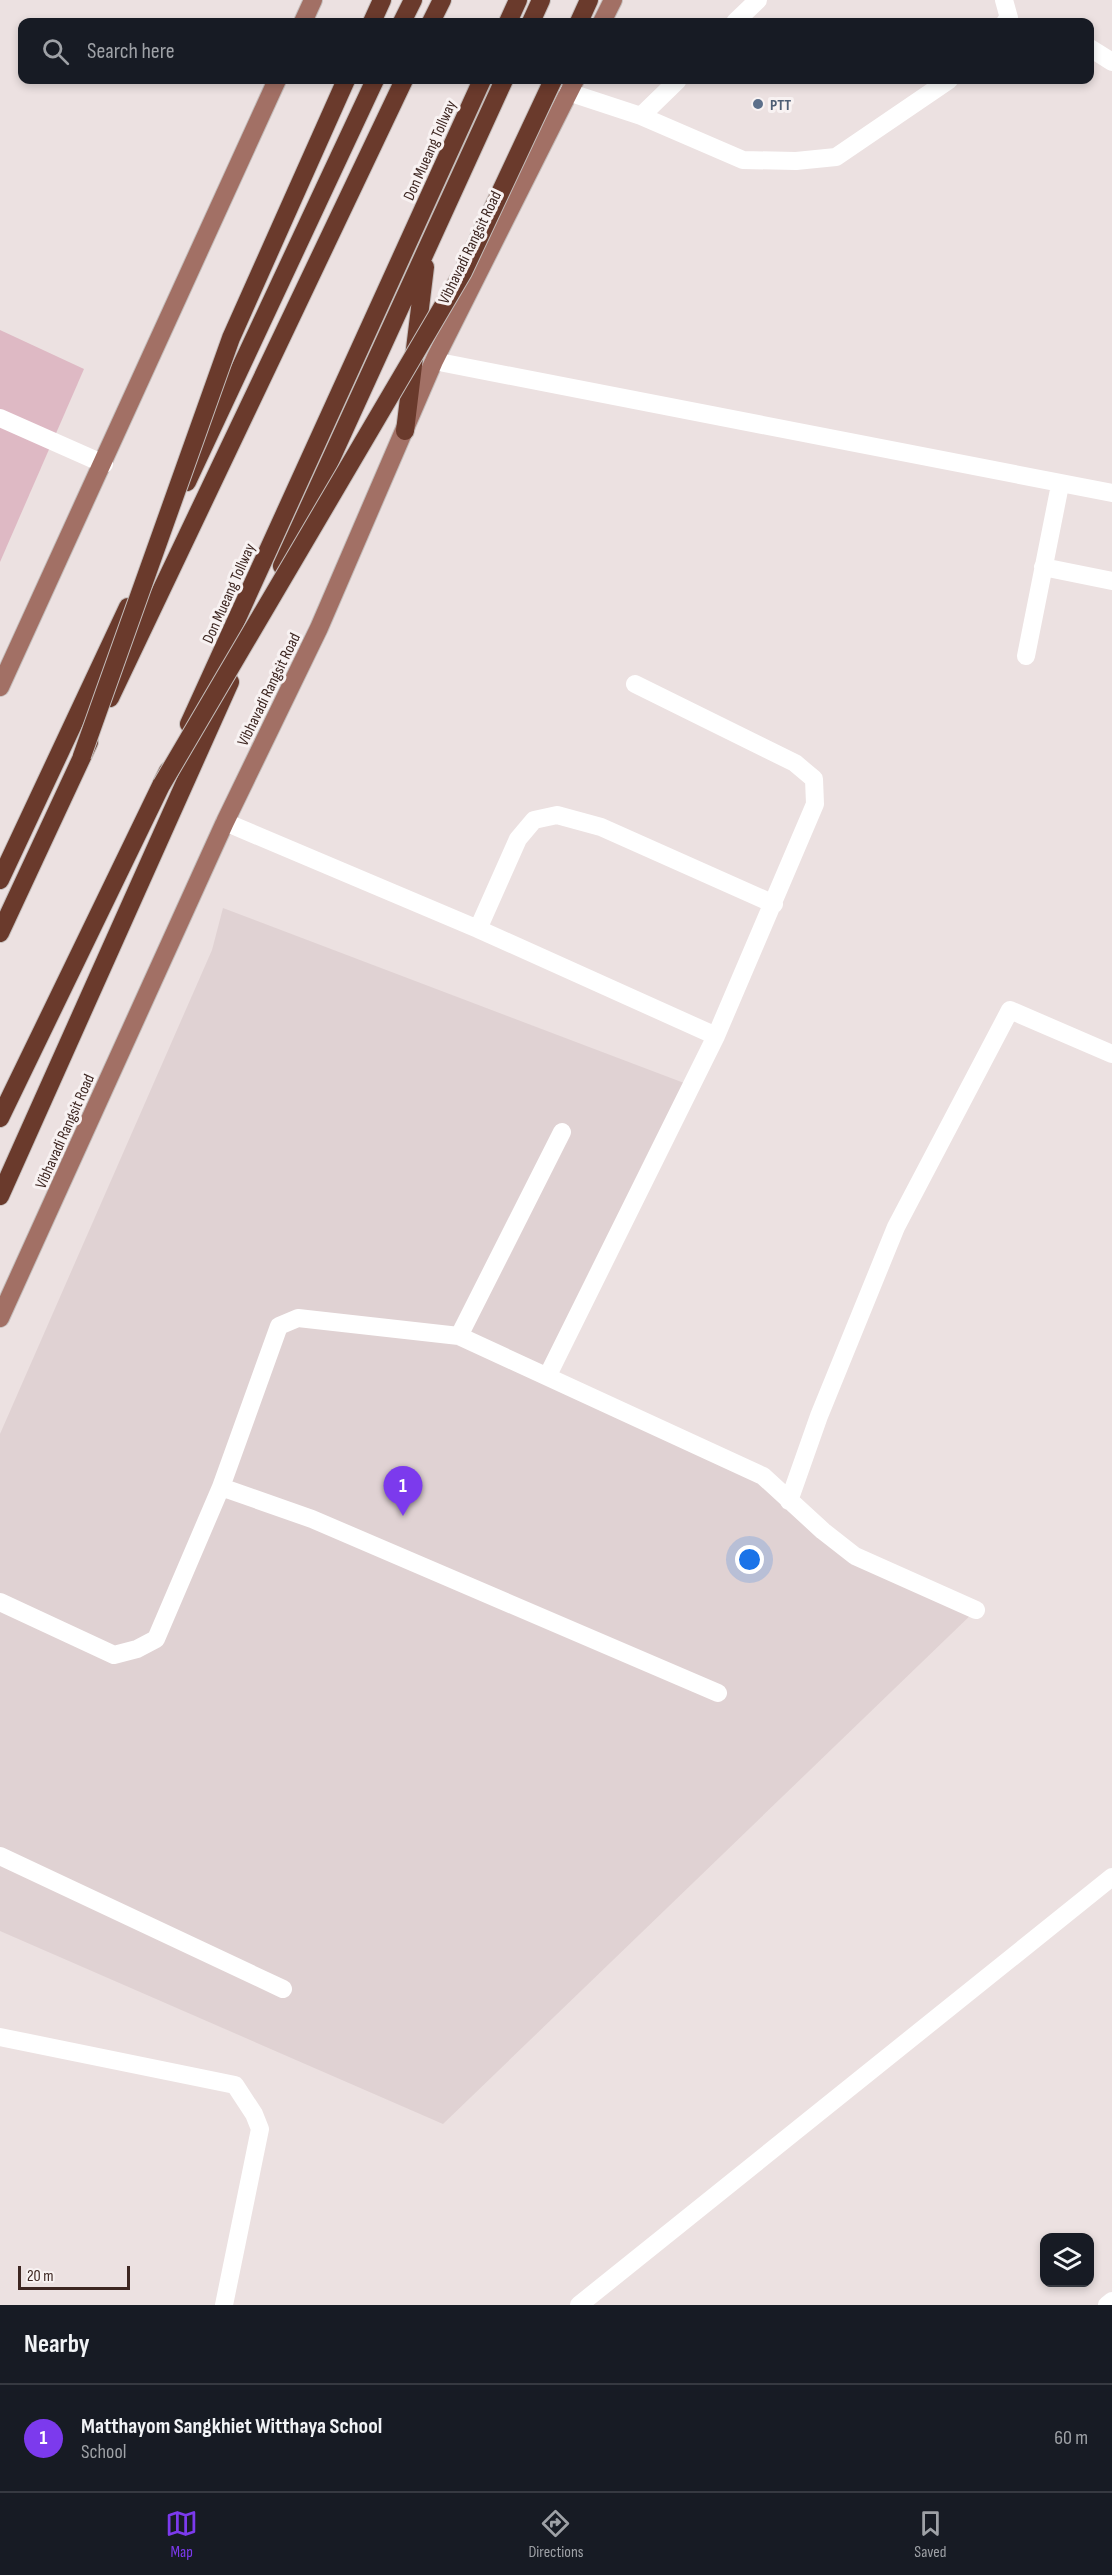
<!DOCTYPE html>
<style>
body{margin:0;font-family:"Sofia Sans Condensed",sans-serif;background:#242831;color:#f1f3f6}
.controls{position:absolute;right:18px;bottom:18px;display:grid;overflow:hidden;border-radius:12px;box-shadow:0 3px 9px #0003}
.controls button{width:54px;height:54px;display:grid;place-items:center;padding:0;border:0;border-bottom:2px solid #363941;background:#171b24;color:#f1f3f6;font:30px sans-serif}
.scale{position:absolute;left:18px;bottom:15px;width:112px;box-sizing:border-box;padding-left:6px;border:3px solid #3d2621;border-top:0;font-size:16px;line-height:21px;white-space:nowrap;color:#3d2621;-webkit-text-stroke:4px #f8f2f2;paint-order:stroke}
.you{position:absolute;left:750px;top:1560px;width:21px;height:21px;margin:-15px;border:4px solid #fff;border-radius:50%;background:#1a73e8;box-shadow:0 0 0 9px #1a73e833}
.badge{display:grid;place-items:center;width:39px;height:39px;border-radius:50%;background:#7c3aed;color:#fff;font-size:20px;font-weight:700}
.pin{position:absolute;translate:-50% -50px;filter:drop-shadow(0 2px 3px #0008)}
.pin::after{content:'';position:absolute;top:32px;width:21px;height:18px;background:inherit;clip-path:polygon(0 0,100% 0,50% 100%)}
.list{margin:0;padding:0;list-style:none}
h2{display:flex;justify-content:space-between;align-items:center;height:78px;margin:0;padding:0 24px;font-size:26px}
h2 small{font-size:20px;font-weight:400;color:#9ea1a6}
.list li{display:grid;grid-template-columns:39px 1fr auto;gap:18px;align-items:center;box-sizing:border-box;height:108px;padding:0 24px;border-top:2px solid #363941}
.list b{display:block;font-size:22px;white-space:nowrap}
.list p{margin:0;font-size:20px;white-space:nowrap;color:#9ea1a6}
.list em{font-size:20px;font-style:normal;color:#9ea1a6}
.icon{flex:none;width:33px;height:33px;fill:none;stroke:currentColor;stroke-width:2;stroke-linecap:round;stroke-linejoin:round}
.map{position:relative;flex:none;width:1112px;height:2305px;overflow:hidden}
.search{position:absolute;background:#171b24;box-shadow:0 3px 9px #0003;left:18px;right:18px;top:18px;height:66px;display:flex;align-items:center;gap:15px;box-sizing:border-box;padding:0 21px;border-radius:12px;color:#9ea1a6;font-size:22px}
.sheet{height:186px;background:#171b24}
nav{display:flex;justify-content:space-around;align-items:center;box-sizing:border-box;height:84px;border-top:2px solid #363941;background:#171b24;font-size:16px;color:#9ea1a6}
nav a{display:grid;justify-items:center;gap:3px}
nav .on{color:#7c3aed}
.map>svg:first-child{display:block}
.built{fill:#e0d2d3}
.green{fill:#deb9c4}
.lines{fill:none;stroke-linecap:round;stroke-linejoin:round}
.major-casing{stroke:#c5bebc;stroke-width:20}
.highway-casing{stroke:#c5bebc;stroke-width:20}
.minor{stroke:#fff;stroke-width:18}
.major{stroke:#a27065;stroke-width:18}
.highway{stroke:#6a3a2c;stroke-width:18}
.highway-bridge-casing{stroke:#c5bebc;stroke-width:20;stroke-linecap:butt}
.highway-bridge{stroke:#6a3a2c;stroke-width:18}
.service-dot{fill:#5c6f8a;stroke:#f8f2f2;stroke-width:2}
.labels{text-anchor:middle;stroke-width:6;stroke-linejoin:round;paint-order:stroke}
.service-label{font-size:16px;font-weight:bold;fill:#4e5e75;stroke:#f8f2f2;text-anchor:start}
.street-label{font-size:16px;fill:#3d2621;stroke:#f8f2f2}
</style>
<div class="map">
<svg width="1112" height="2305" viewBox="0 0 1112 2305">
<rect width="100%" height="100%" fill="#ece1e1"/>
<path class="built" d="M223,908L692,1086L549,1375L763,1476L823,1531L976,1610L443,2124L0,1931V1434L212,950Z"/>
<path class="green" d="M0,330L84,369L0,562Z"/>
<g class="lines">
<g class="major-casing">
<path id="major" d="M303,22L313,0
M602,22L613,0
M0,687L277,80
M0,1318L225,822L319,628L434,361L575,80"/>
</g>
<g class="highway-casing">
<path id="highway" d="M372,22L382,0
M402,22L413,0
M431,22L442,0
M508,22L518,0
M531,22L541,0
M579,22L589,0
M405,431L425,267
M187,482L375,80
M282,566L504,80
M110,698L404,80
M189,724L482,80
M0,880L128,607
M0,933L89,742
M0,1118L168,771
M0,1196L230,682"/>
</g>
<path class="minor" d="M1004,0L1009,18L1005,22
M735,22L758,0
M1090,48L1112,62
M568,92L641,116L743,160L796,161L836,157L949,80
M641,116L678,80
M434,361L1112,493
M0,418L104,464
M1043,567L1112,581
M1026,656L1060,485
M225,822L478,929L716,1036
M478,929L518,839L534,820L557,815L601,827L774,904
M459,1336L562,1132
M548,1375L716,1036L815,804L814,779L795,763L635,684
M221,1487L279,1326L298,1318L459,1336L763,1476L823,1531L855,1556L976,1610
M789,1501L819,1416L896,1227L1010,1010L1112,1054
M0,1602L114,1655L137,1649L156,1639L221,1487L312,1519L718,1693
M0,1856L283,1989
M0,2037L235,2085L254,2114L260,2129L224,2305
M579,2305L1112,1877
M1107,2305L1112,2301"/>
<use href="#major" class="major"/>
<use href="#highway" class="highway"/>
<g class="highway-bridge-casing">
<path id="highway-bridge" d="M82,756L231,338L346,80
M162,784L463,272L553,80"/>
</g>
<use href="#highway-bridge" class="highway-bridge"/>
</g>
<circle class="service-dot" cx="758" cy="104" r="6"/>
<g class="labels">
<g class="service-label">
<text x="770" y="110">PTT</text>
</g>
<g class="street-label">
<text transform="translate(429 150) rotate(-66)" y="6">Don Mueang Tollway</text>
<text transform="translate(469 247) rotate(-64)" y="6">Vibhavadi Rangsit Road</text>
<text transform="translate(228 593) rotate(-66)" y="6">Don Mueang Tollway</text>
<text transform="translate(268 689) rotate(-64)" y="6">Vibhavadi Rangsit Road</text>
<text transform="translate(64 1131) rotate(-66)" y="6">Vibhavadi Rangsit Road</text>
</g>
</g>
</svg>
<div class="controls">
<button><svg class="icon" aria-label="layers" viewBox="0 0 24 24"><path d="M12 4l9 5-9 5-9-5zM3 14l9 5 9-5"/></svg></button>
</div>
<div class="scale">20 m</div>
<div class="you"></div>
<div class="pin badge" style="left:403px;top:1516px">1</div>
<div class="search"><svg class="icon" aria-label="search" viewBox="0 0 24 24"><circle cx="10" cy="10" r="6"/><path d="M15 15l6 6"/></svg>Search here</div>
</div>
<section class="sheet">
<h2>Nearby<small></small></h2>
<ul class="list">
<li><span class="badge">1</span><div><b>Matthayom Sangkhiet Witthaya School</b><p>School</p></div><em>60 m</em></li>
</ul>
</section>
<nav>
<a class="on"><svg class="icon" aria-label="map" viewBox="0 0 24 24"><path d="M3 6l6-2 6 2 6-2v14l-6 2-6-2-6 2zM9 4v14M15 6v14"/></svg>Map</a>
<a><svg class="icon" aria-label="directions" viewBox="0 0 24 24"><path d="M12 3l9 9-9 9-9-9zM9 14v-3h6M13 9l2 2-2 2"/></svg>Directions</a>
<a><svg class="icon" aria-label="saved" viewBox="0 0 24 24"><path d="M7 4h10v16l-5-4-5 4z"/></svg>Saved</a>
</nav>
